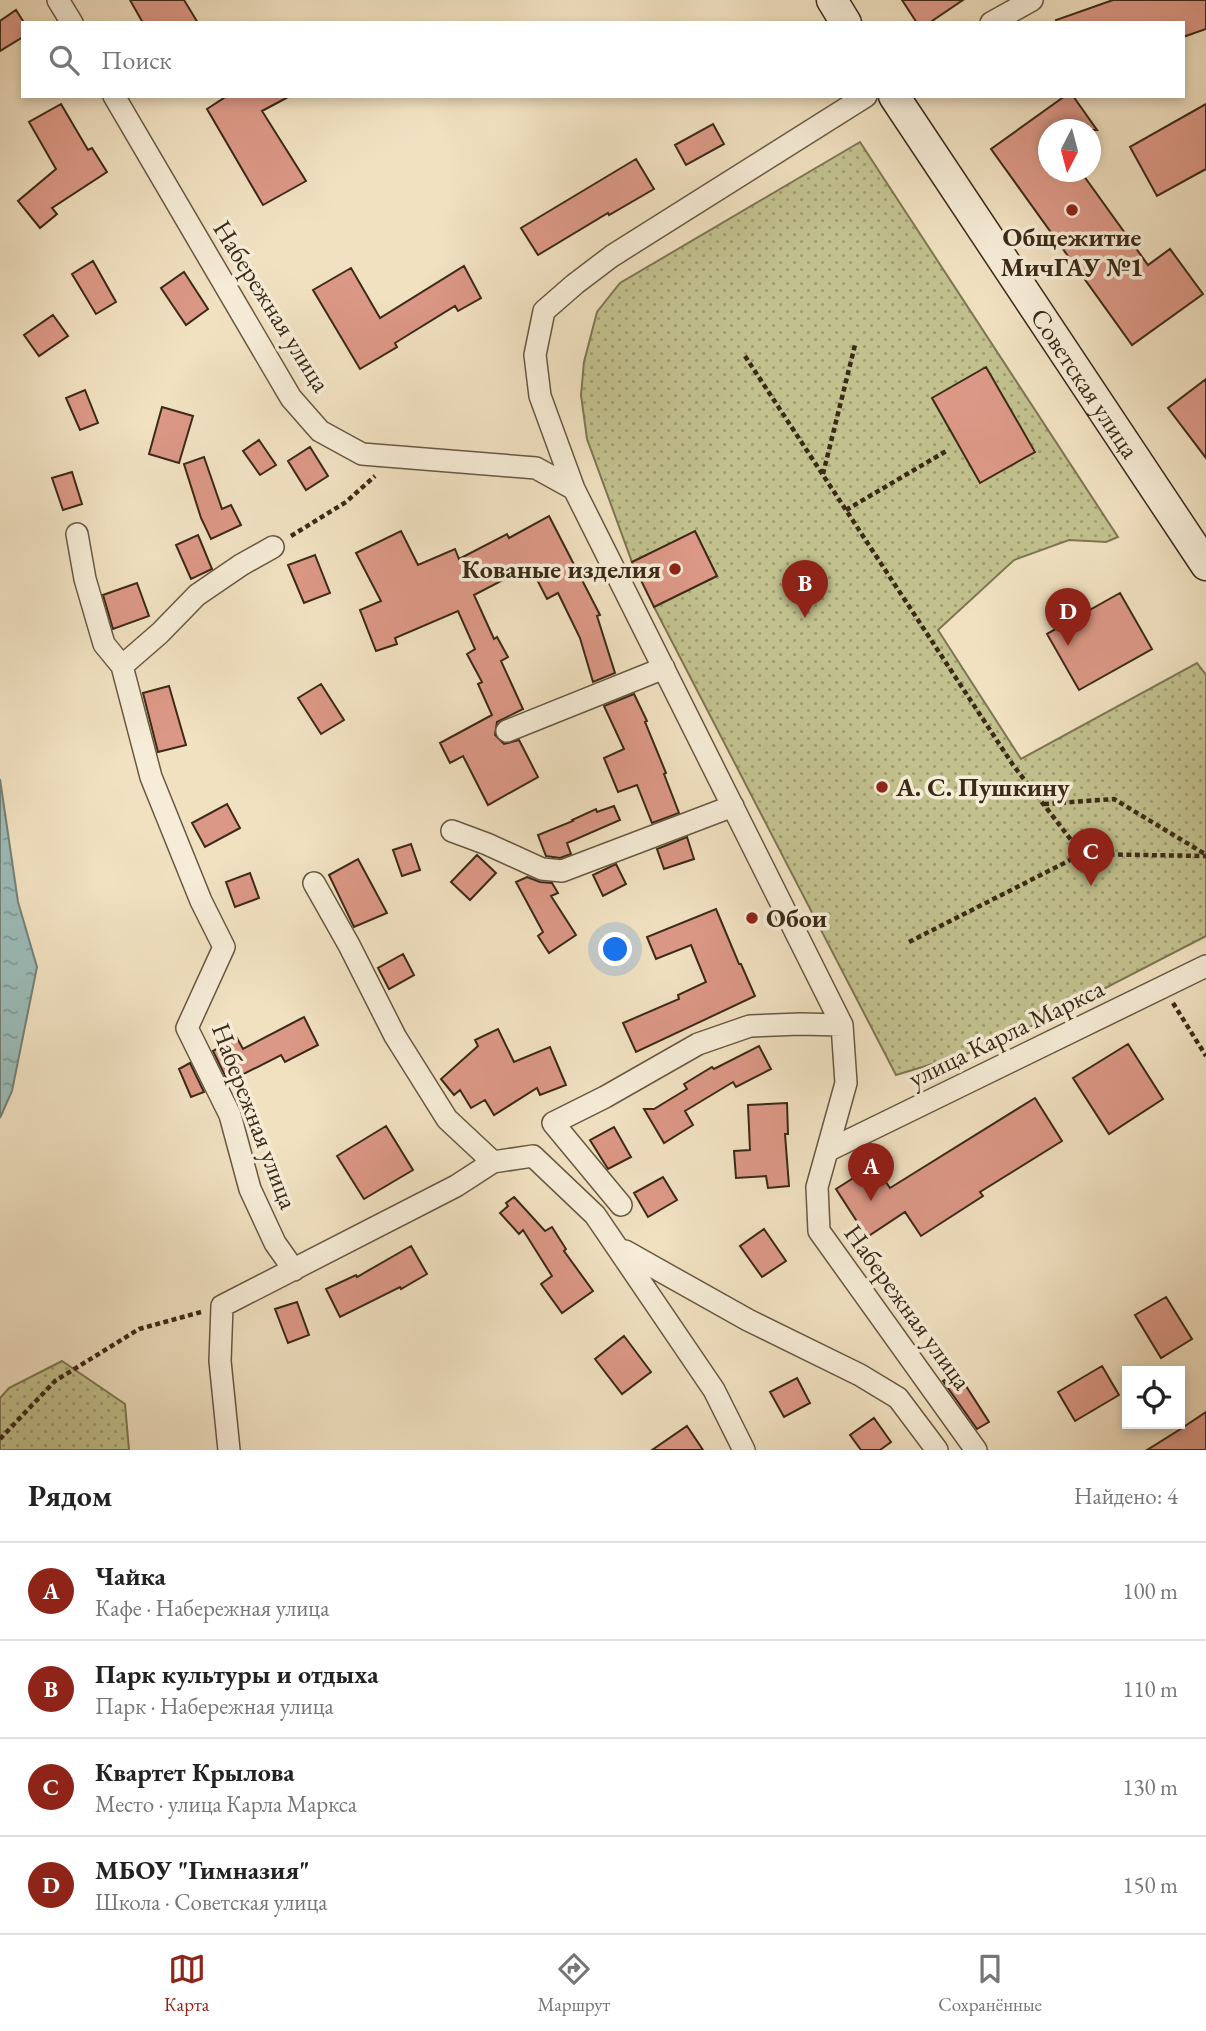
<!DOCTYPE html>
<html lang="ru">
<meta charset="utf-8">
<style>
body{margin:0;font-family:"EB Garamond",serif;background:#f2f2f2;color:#222}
.controls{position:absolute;right:21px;bottom:21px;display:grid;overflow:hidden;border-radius:0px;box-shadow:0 4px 10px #0003}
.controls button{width:63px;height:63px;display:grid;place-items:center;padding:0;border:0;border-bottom:2px solid #e0e0e0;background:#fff;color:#222;font:35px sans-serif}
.compass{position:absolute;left:1038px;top:119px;width:63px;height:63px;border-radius:50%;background:#fff;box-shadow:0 4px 10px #0003;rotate:186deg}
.you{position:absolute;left:616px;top:950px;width:24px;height:24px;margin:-18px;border:5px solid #fff;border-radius:50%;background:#1a73e8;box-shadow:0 0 0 10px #1a73e833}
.badge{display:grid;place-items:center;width:46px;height:46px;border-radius:50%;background:#8f2418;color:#fff;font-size:23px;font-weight:700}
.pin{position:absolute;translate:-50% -58px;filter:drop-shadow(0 2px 4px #0008)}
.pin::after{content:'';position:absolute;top:37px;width:24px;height:21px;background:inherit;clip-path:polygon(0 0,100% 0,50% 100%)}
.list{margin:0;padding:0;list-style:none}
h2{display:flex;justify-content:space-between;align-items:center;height:91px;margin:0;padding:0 28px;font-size:30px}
h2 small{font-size:23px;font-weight:400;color:#767676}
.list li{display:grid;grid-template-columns:46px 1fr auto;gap:21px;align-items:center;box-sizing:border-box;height:98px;padding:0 28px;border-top:2px solid #e0e0e0}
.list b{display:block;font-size:26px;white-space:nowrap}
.list p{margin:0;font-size:23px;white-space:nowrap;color:#767676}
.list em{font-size:23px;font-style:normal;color:#767676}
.icon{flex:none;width:38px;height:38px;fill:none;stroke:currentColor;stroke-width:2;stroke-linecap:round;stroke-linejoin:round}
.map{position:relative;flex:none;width:1206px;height:1450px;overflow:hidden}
.search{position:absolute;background:#fff;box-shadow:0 4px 10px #0003;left:21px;right:21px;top:21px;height:77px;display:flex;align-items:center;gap:18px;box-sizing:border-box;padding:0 24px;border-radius:0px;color:#767676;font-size:26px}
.sheet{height:483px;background:#fff}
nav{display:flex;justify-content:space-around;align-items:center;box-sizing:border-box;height:98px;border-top:2px solid #e0e0e0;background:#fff;font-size:19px;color:#767676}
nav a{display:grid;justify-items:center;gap:4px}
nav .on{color:#8f2418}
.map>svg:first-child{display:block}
.grass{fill:url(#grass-dots);stroke:#7e7652;stroke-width:2}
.water{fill:url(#water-ripples);stroke:#758278;stroke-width:2}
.building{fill:#dc9886;stroke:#3b2a17;stroke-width:2}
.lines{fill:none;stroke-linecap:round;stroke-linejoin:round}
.minor-casing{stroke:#685842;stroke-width:24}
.secondary-casing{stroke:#3b2a17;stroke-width:33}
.path{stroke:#3b2a17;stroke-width:4.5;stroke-dasharray:5 3.5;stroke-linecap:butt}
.minor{stroke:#f6ecd7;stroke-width:21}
.secondary{stroke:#f6ecd7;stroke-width:30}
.poi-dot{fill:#8f2418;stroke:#f6ecd7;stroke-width:2.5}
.labels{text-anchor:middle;stroke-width:7;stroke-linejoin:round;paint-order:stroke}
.poi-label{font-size:26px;font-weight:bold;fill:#3b2a17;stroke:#f6ecd7;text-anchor:start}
.street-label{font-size:26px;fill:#3b2a17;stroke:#f6ecd7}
</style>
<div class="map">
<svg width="1206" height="1450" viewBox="0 0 1206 1450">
<defs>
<pattern id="grass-dots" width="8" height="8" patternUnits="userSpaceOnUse" patternTransform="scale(1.75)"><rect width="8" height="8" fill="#c2c18e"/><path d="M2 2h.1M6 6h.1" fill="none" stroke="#9f9d73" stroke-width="1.8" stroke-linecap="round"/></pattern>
<pattern id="water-ripples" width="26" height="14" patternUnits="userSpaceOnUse" patternTransform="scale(1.75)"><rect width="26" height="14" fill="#9cbcb8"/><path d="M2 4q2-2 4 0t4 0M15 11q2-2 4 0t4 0" fill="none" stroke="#809995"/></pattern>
</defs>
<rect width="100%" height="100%" fill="#f1e1c1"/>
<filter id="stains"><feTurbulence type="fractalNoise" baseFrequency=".00286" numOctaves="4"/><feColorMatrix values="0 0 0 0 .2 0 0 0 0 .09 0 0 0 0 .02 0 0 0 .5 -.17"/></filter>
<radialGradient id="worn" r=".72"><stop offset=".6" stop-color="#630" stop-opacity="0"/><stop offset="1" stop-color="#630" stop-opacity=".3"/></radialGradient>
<path class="grass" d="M860,142L1118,537L1106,542L1069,540L1014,560L938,630L1021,759L1197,663L1206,675V936L995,1045L896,1075L654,607L717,576L695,532L632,562L587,439L581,395L584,362L597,312L620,283Z
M62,1361L125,1404L129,1450H0V1398L9,1388Z"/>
<path class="water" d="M0,779L18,902L37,967L12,1091L0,1118Z"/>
<path class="building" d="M130,0H184L198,23H143Z
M902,0H963L929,23H917Z
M1113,0H1206V29L1183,37V23H1057L1056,20Z
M16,10L23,21V37L0,51V21Z
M227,96H290L262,111L306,181L263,205L207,109Z
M1065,96H1073L1097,130H1048V172H1081L1148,265L1170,249L1203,294L1132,345L991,149Z
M61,104L88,150L92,148L107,172L52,208L57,214L40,228L18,201L56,169L29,122Z
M1206,104V169L1157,196L1130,147Z
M713,124L724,144L686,165L675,145Z
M636,159L654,189L609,215L608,213L538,255L521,228Z
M93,261L116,302L96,314L72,274Z
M464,266L481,298L458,311L455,306L395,343L397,347L360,369L313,290L351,268L380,318Z
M184,272L208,309L186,325L161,288Z
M53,315L68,336L39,356L24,335Z
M986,367L1035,452L980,483L932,398Z
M1206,379V458L1168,408Z
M85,390L98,423L80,430L66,398Z
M162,407L193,416L179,463L149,454Z
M259,440L276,465L260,475L243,451Z
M310,447L328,476L306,490L288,461Z
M204,457L222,509L231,505L241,525L211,539L201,518L184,464Z
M72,472L82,504L63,510L52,478Z
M549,516L600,615L597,616L615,673L593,682L580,638L558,593L547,599L530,566L474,595L494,639L497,637L508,657L501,661L523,709L497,722L495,735L504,744L519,740L538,777L488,805L463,756L450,763L440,743L492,715L478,684L482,682L467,654L475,649L458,611L395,638L397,644L376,651L360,610L381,601L356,553L401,531L418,565L455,549L459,559L507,534L509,538Z
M695,531L717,576L654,607L632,562Z
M198,535L212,569L191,579L176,545Z
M315,555L330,593L304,603L288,565Z
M137,583L149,616L113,629L103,595Z
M1120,593L1152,649L1079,690L1047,634Z
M321,684L344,720L321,734L298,698Z
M169,686L186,745L158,752L143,693Z
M634,694L647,721L645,722L666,773L664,774L679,813L652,823L637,785L618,792L604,758L624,749L604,706Z
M227,804L240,828L205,847L192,823Z
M614,806L620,820L567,843L571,854L560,858L546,856L538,835L573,821L572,820L596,809L597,812Z
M687,837L694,859L664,869L657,849Z
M411,844L420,870L402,876L393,850Z
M477,855L496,873L470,900L451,882Z
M358,859L387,913L354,927L329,875Z
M616,864L626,884L603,896L593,875Z
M250,873L259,898L235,907L226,882Z
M527,877L540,882L552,883L558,893L551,896L576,935L549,953L538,936L543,932L516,882Z
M716,909L739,964H741L755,996L636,1052L623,1023L679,999L678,995L706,982L691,945L656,959L647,937Z
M403,954L414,975L389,989L378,968Z
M304,1017L318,1045L285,1062L281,1055L228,1082L213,1051L237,1038L243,1049Z
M498,1029L514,1062L550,1047L566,1085L540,1095L537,1088L494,1115L485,1100L471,1108L460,1090L454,1095L441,1079L478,1046L475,1040Z
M1128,1044L1163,1099L1109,1134L1073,1078Z
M759,1046L771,1069L736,1087L733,1082L685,1111L693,1125L664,1143L644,1109H654L687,1089L684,1084L712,1067L714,1069Z
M190,1063L204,1092L191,1097L179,1069Z
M1035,1098L1062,1141L980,1192L983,1196L921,1236L905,1212L867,1237L836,1189L874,1165L890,1188Z
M787,1103L788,1134H785L789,1186L768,1188L766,1176L736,1178L734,1151L750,1150L748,1105Z
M386,1126L413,1170L364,1199L337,1156Z
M614,1127L631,1157L608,1169L590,1140Z
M663,1177L677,1200L648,1217L634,1193Z
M514,1197L545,1231L552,1227L566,1249L564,1251L593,1291L562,1313L541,1284L552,1276L523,1230L519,1234L500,1213L508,1206L506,1203Z
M764,1229L786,1261L762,1277L740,1246Z
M411,1246L427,1274L401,1289L400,1287L340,1317L326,1289L356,1275L357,1277Z
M1166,1297L1192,1339L1161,1358L1135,1315Z
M297,1302L309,1335L288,1343L275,1309Z
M624,1336L651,1372L622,1394L595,1359Z
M1102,1366L1119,1395L1075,1421L1058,1392Z
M957,1372L989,1422L977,1429L943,1381Z
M797,1378L810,1403L784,1417L770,1392Z
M1206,1412V1450H1147L1179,1430Z
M874,1418L891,1442L880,1450H861L850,1435Z
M687,1426L703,1450H652Z"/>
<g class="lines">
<g class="minor-casing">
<path id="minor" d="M58,0L72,23
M991,23L1032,0
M114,96L291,398L320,431L362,454L536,468L574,489
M866,96L612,256L575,284L544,311L535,355L540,396L574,489L842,1025L846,1083L817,1187L819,1231L976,1450
M77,534L85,579L104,644L122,666L151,777L201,901L224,947L187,1028L230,1115L250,1189L275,1243L294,1270
M122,666L160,633L197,595L241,565L273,547
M507,731L664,668
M452,831L487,844L542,869L562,871L733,806
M314,883L349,945L395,1036L447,1119L493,1162
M829,1150L1206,966
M621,1205L553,1123L605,1097L698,1044L750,1026L800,1024L842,1025
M625,1251L748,1320L860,1375L898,1398L937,1450
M229,1450L220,1361L222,1306L456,1186L493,1162L533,1156L595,1215L714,1390L744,1450"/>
</g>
<g class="secondary-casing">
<g id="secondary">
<path d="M832,0L846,23"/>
<path id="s1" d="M894,96L1206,565"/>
</g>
</g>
<path class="path" d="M745,356L1013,765L1082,854L1206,856
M823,474L855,345
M846,510L948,450
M291,536L346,502L375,476
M1044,804L1114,799L1205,854
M909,942L1082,854
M1173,1003L1206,1056
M0,1439L55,1381L139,1329L201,1312"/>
<use href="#minor" class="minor"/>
<use href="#secondary" class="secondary"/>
</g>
<g class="poi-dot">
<circle cx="1072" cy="210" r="7"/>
<circle cx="675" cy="569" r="7"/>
<circle cx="882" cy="787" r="7"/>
<circle cx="752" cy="918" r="7"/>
</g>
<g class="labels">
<g class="poi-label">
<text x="1072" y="246" text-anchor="middle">Общежитие<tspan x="1072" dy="30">МичГАУ №1</tspan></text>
<text x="661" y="578" text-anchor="end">Кованые изделия</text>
<text x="896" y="796">А. С. Пушкину</text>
<text x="766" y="927">Обои</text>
</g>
<g class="street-label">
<text transform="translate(272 306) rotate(58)" y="9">Набережная улица</text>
<text dy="9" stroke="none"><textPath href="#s1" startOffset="345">Советская улица</textPath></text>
<text transform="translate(1006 1033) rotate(-26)" y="9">улица Карла Маркса</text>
<text transform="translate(255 1116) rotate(69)" y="9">Набережная улица</text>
<text transform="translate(908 1307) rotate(54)" y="9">Набережная улица</text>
</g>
</g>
<rect width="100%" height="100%" filter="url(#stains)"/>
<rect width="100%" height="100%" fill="url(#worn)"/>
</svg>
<div class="controls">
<button><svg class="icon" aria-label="locate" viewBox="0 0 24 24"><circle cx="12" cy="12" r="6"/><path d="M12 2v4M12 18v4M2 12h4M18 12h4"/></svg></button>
</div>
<svg class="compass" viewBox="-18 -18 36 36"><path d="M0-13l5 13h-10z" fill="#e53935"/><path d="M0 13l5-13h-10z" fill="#767676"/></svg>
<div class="you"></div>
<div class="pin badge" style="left:871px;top:1201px">A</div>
<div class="pin badge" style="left:805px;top:618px">B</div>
<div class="pin badge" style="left:1091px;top:886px">C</div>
<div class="pin badge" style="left:1068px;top:646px">D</div>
<div class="search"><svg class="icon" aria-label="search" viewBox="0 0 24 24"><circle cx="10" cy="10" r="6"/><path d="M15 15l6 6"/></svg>Поиск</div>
</div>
<section class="sheet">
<h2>Рядом<small>Найдено: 4</small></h2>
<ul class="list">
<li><span class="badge">A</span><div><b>Чайка</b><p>Кафе · Набережная улица</p></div><em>100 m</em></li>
<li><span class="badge">B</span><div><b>Парк культуры и отдыха</b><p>Парк · Набережная улица</p></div><em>110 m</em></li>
<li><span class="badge">C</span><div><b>Квартет Крылова</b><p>Место · улица Карла Маркса</p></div><em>130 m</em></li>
<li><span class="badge">D</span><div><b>МБОУ &quot;Гимназия&quot;</b><p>Школа · Советская улица</p></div><em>150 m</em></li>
</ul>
</section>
<nav>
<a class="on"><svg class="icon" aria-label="map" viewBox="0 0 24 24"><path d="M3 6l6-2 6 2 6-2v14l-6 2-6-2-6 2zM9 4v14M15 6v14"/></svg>Карта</a>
<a><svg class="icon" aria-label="directions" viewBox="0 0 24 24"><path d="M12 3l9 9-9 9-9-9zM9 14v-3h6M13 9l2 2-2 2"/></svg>Маршрут</a>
<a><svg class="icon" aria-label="saved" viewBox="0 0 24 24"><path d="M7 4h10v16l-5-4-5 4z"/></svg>Сохранённые</a>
</nav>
